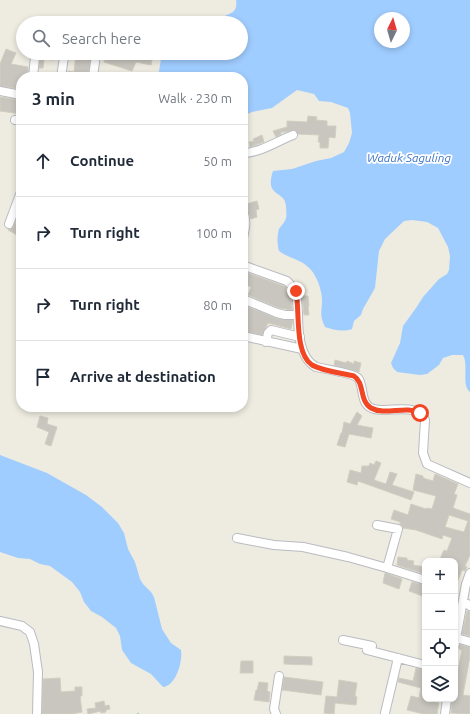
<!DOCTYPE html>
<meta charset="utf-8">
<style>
body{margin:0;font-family:Ubuntu,sans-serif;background:#f2f2f3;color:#1f2937}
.controls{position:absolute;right:12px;bottom:12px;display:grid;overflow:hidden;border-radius:8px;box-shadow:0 2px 6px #0003}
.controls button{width:36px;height:36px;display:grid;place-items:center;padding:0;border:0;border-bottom:1px solid #e0e1e3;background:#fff;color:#1f2937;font:20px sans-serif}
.compass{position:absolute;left:374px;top:12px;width:36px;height:36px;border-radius:50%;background:#fff;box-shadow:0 2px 6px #0003;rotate:5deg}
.stop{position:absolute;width:12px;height:12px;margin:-9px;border:3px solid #f14524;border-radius:50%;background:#fff}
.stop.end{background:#f14524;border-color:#fff;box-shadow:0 1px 4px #0008}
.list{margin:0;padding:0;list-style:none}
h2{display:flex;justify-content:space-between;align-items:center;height:52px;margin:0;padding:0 16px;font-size:17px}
h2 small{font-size:13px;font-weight:400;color:#747a83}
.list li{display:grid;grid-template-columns:26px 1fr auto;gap:12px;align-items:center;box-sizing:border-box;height:72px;padding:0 16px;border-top:1px solid #e0e1e3}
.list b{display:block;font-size:15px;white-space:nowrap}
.list em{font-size:13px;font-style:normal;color:#747a83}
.icon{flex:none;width:22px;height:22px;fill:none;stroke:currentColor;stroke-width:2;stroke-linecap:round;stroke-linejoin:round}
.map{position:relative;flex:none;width:470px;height:714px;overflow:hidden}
.search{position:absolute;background:#fff;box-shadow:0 2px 6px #0003;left:16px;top:16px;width:232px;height:44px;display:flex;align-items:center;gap:10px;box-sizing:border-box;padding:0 14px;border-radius:22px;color:#747a83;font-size:15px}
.panel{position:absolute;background:#fff;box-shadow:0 2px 6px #0003;left:16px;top:72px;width:232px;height:340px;border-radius:16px}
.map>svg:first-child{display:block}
.water{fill:#a0cdff;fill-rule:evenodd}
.building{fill:#c8c6be;stroke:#d2cebf;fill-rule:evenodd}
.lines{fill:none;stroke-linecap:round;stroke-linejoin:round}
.minor-casing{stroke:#b9bbc1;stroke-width:10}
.path{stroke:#95c8a8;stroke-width:1;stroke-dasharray:4 2;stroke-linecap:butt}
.minor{stroke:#fff;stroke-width:8}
.route{stroke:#f14524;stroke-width:5}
.labels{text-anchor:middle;stroke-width:3.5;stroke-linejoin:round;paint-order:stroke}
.water-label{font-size:12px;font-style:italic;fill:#3d75c8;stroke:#fff}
</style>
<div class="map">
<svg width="470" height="714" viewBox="0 0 470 714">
<rect width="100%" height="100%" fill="#eeece1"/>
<path class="water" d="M236,0H470V392C461,385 469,366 463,355H452L443,358L439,365L427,374L420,375L397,372L393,368L391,363L400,343L403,326L416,308L423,297L439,279L447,274L449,270L450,256L448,247L438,228L427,222L412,220L404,221L385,239L379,251L375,288L363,309L361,315L354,321L352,329C343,332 333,330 325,327C319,314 322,313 322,300C322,290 316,273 308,267C300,259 288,258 279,251C277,245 277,234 279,229C281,226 285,222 286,218C287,215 286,209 286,206C285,190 264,198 273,171L292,169L316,161L331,158L344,152L349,143L352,133L350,113L348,108L331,102L319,101L314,94L297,90L272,108L252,112L243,116V77H158L162,53H241V23H215C222,12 239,18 236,0ZM380,18H404V42H380Z
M0,455L47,473L86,495L102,507L118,523L124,533L128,549L135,562L140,579L143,584L151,592L154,597L162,629L171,643L181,650C183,661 176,686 163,687L151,674L131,663L122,650L120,636L116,628L102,617L91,611L84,602L80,592L72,582L50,566L40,564L30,559L18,558L0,552Z"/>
<path class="building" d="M6,49L16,53L11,64L28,67V77H21V89L0,86V64Z
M39,53H54V60L44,59L43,68H39L40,57Z
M76,53H93V57L90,61L88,77H68V71L74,72Z
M95,53H150V59L152,60L151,65L136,62L132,71L104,62L105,57L95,54Z
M0,97L21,100V114L0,111Z
M308,116L317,117L316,120L327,121V126H336L335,138L329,137L328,148H320V142H318L319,135L298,134L294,130L285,132H281V134L276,137L273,131L287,127V121L307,122Z
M262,135L264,142L250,147L249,142L254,141L253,139Z
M257,201L259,209L256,210L257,217L251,219L246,204Z
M19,214L21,215V235L18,233L17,235L8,230L14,226Z
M245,272L284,286L286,288V292L290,293L291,295L292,310L279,308L248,295L251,287L243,284V275Z
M302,296H308L309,306H308L309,315H304Z
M243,305L276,318L293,320L291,329L268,323L262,335L243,331Z
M335,360L346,363L347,361L354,364V361L361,363L359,372L334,365Z
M357,412L362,416L357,425L373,428L371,438L349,434L345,447L337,445L341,433H342L344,422L350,424Z
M40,416L48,418L47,424L57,427L51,446L45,444L49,432L37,427Z
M376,461L381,463L374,480L386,484L390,472L397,474L392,485L414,492L411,500L358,481L357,485L347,482L350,470L361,473L362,466H369L370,463L374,465Z
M416,474L423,476V478L433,481L435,474L458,484L454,494L457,495L453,508L470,514V555L465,566L467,567L465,571L462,570L455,588V561H447L440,559L444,550L447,551L452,538L443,535L442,539L416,530L403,528L400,524V522L391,519L394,510L408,515L411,504L426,509L427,508L432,509L436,496L413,490ZM449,515L468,521L464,532L445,527Z
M398,557L407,558V560L414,561L413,565L425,567V574L397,565Z
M385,573L402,579L399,589L383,583Z
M412,582L425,585V597L409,591Z
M467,611H470V636L462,634Z
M460,645L470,647V656L463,695L470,696V714L451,713L452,699H455V685L462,650L459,649Z
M284,656L312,657V665L284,664Z
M241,661H253V673H240Z
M416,668L425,670V699L439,703L437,714H424L407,710L411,696L419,698L421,688L398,682L399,678L413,681Z
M284,677L323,682L321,695L282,690Z
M60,678L61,692L75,691V687H82V696H80L82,712L72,714H42L43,679Z
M339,680L357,683L355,696L357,697L356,705L335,703L334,714L324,713L326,696L337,697Z
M259,682L268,683L267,691L270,692L269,702L254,700L256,690H257Z
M104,701L105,706L109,705L110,709L106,710V712L101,713V711L88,714L87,709L96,708L95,703Z"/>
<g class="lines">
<g class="minor-casing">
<path id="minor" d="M59,53L64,57L61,77
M33,77L35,57
M93,77L95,62
M0,91L21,95
M15,120L21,121
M243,153C260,153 277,141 293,135
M243,211C247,220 245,229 243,238
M9,224L21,192
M243,264L245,266L287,281C290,284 293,287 295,291C298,297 297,306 298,313C298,331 299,358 316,367C324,369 353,373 358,378C365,387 359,405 374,409C389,413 420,402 425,420L423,453L427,464L470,483
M243,299L277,313L285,315H298
M243,336L302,349
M266,342L268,333L271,330L300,337
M377,525L398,529L387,568L425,580
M237,538L274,545L303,547L348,557L387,568
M463,601L470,606
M0,621L22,626L30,632L34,644L38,672L37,714
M456,638L470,642
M343,640L372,646
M455,644L466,584L470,573
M367,645V650L425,665
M385,713L398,658
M276,714L274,709L279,676
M445,714L447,699"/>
</g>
<path class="path" d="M137,714L139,713"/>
<use href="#minor" class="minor"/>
</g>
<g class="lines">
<path class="route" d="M296,291C300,310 294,353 312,365C322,371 342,373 354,376C365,383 359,401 371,408C385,416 406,405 420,413"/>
</g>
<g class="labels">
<g class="water-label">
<text x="409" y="162">Waduk Saguling</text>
</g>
</g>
</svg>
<div class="controls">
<button>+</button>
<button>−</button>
<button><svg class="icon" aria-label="locate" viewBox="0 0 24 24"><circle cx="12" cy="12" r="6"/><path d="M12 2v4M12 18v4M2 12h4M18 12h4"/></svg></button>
<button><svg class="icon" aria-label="layers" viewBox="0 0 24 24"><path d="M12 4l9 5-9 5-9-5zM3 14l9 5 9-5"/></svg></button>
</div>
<svg class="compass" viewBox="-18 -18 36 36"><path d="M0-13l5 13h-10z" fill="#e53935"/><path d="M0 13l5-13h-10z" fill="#747a83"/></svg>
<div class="stop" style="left:420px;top:413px"></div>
<div class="stop end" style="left:296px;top:291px"></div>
<div class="search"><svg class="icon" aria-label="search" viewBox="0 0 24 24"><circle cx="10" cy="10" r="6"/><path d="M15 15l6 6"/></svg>Search here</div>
<section class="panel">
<h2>3 min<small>Walk · 230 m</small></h2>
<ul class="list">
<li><svg class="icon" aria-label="ahead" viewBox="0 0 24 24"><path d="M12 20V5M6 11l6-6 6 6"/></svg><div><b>Continue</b></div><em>50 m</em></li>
<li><svg class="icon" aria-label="right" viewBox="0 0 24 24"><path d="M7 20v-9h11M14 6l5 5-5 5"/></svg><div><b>Turn right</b></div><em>100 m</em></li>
<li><svg class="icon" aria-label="right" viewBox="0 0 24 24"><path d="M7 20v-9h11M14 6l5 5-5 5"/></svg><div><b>Turn right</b></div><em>80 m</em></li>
<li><svg class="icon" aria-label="arrive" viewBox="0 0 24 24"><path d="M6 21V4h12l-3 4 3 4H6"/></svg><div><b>Arrive at destination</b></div></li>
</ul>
</section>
</div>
